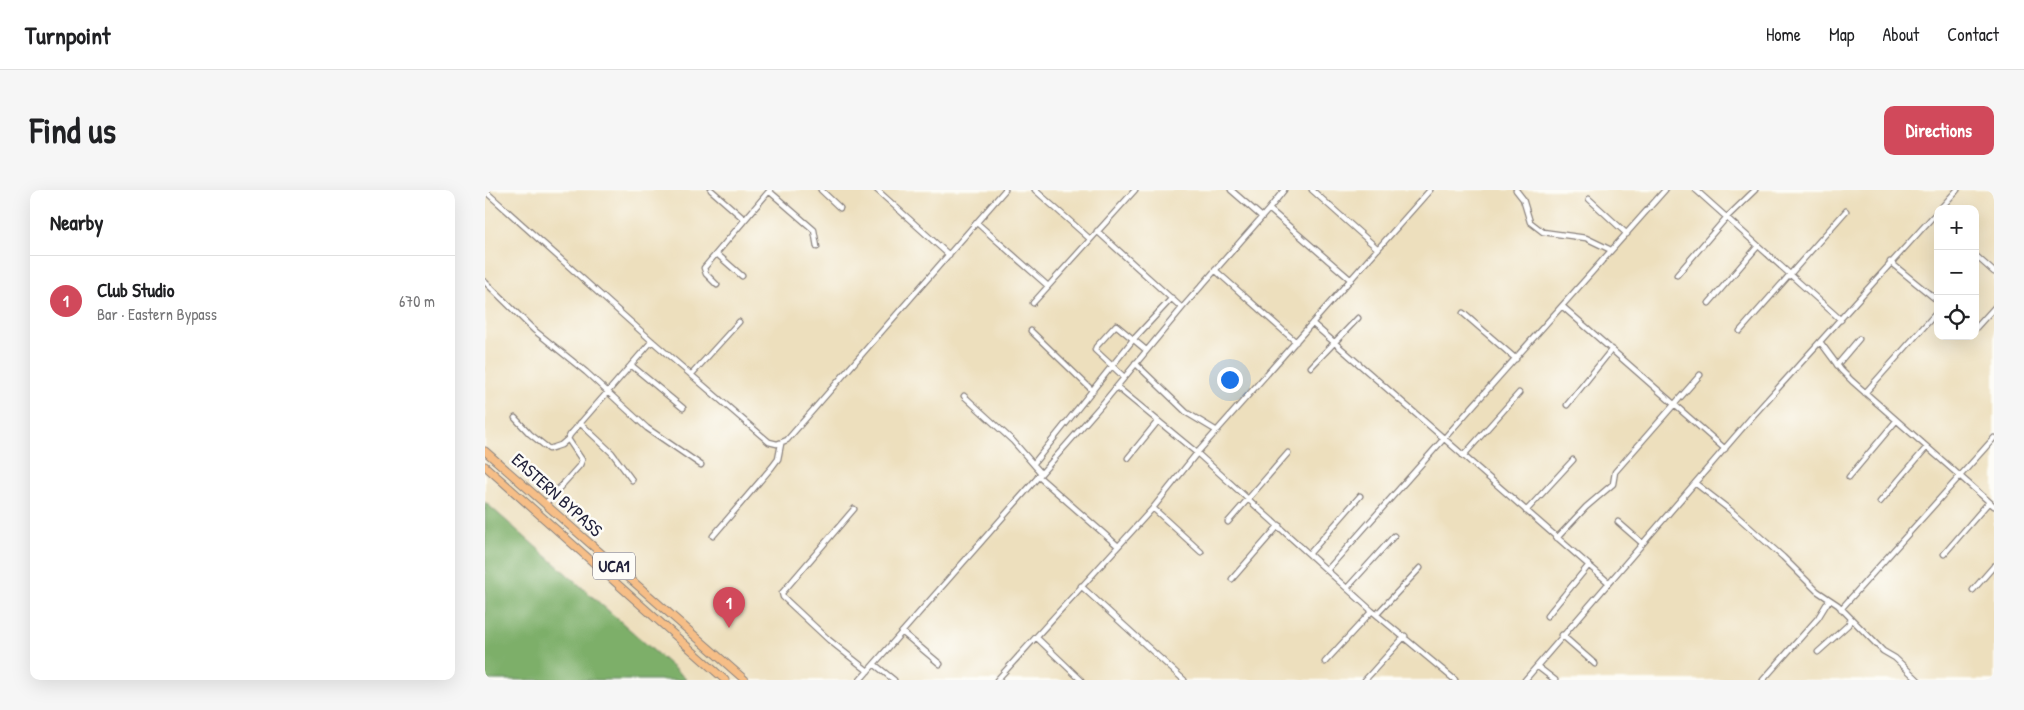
<!DOCTYPE html>
<meta charset="utf-8">
<style>
body{margin:0;font-family:"Patrick Hand",sans-serif;background:#f6f6f6;color:#202124}
.controls{position:absolute;right:15px;top:15px;display:grid;overflow:hidden;border-radius:10px;box-shadow:0 5px 20px #0002}
.controls button{width:45px;height:45px;display:grid;place-items:center;padding:0;border:0;border-bottom:1px solid #e0e0e0;background:#fff;color:#202124;font:25px sans-serif}
.you{position:absolute;left:744px;top:189px;width:18px;height:18px;margin:-12px;border:4px solid #fff;border-radius:50%;background:#1a73e8;box-shadow:0 0 0 8px #1a73e833}
.badge{display:grid;place-items:center;width:32px;height:32px;border-radius:50%;background:#d1495b;color:#fff;font-size:16px;font-weight:700}
.pin{position:absolute;translate:-50% -41px;filter:drop-shadow(0 1px 2px #0008)}
.pin::after{content:'';position:absolute;top:26px;width:18px;height:15px;background:inherit;clip-path:polygon(0 0,100% 0,50% 100%)}
.list{margin:0;padding:0;list-style:none}
h2{display:flex;justify-content:space-between;align-items:center;height:65px;margin:0;padding:0 20px;font-size:21px}
h2 small{font-size:16px;font-weight:400;color:#757577}
.list li{display:grid;grid-template-columns:32px 1fr auto;gap:15px;align-items:center;box-sizing:border-box;height:90px;padding:0 20px;border-top:1px solid #e0e0e0}
.list b{display:block;font-size:19px;white-space:nowrap}
.list p{margin:0;font-size:16px;white-space:nowrap;color:#757577}
.list em{font-size:16px;font-style:normal;color:#757577}
.icon{flex:none;width:28px;height:28px;fill:none;stroke:currentColor;stroke-width:2;stroke-linecap:round;stroke-linejoin:round}
.map{position:relative;flex:none;width:1509px;height:490px;overflow:hidden;border-radius:10px}
header{display:flex;align-items:center;gap:30px;box-sizing:border-box;height:70px;padding:0 25px;background:#fff;border-bottom:1px solid #e0e0e0}
header strong{font-size:24px}
nav{display:flex;gap:28px;margin-inline-start:auto;font-size:18px}
.intro{display:flex;align-items:center;justify-content:space-between;box-sizing:border-box;height:120px;padding:0 30px}
h1{margin:0;font-size:35px}
.button{padding:12px 22px;border-radius:10px;background:#d1495b;color:#fff;font-size:18px;font-weight:700}
main{display:flex;gap:30px;padding:0 30px}
aside{flex:1;background:#fff;border-radius:10px;box-shadow:0 5px 20px #0002}
.map>svg:first-child{display:block}
.forest{fill:#7daf69;stroke:#506852}
.lines{fill:none;stroke-linecap:round;stroke-linejoin:round}
.street-casing{stroke:#88807c;stroke-width:7}
.primary-casing{stroke:#88807c;stroke-width:9}
.street{stroke:#fff;stroke-width:4.5}
.primary{stroke:#f6be87;stroke-width:7}
.labels{text-anchor:middle;stroke-width:5;stroke-linejoin:round;paint-order:stroke}
.shield{fill:#fdfcf7;stroke:#646373;stroke-width:1}
.shield-label{font-size:16px;font-weight:bold;fill:#22223b}
.street-label{font-size:18px;fill:#22223b;stroke:#fdfcf7}
</style>
<header>
<strong>Turnpoint</strong>
<nav><a>Home</a><a>Map</a><a>About</a><a>Contact</a></nav>
</header>
<div class="intro"><h1>Find us</h1><a class="button">Directions</a></div>
<main>
<aside>
<h2>Nearby<small></small></h2>
<ul class="list">
<li><span class="badge">1</span><div><b>Club Studio</b><p>Bar · Eastern Bypass</p></div><em>670 m</em></li>
</ul>
</aside>
<div class="map">
<svg width="1509" height="490" viewBox="0 0 1509 490">
<rect width="100%" height="100%" fill="#fdfcf7"/>
<filter id="ink" filterUnits="userSpaceOnUse"><feTurbulence type="fractalNoise" baseFrequency=".02" numOctaves="2"/><feDisplacementMap in="SourceGraphic" scale="10" xChannelSelector="R" yChannelSelector="G"/><feConvolveMatrix kernelMatrix="1 2 1 2 8 2 1 2 1" color-interpolation-filters="sRGB"/></filter>
<filter id="wash" filterUnits="userSpaceOnUse"><feTurbulence type="fractalNoise" baseFrequency=".0096" numOctaves="4" result="noise"/><feDisplacementMap in="SourceGraphic" scale="20" xChannelSelector="R" yChannelSelector="G"/><feGaussianBlur stdDeviation="1.12" result="paint"/><feColorMatrix in="noise" values="0 0 0 0 0 0 0 0 0 0 0 0 0 0 0 0 0 1.4 0 .05"/><feComposite in="paint" operator="in"/></filter>
<g filter="url(#wash)">
<rect width="100%" height="100%" fill="#eddfbd"/>
<path class="forest" d="M0,312L202,490H0Z"/>
</g>
<g filter="url(#ink)">
<g class="lines">
<g class="street-casing">
<path id="street" d="M226,0L259,29
M336,0L355,18
M392,0L464,65
M550,0L605,49
M746,0L777,27
M827,0L893,59
M1031,0L1038,9L1045,32L1058,42L1101,48L1126,60
M1211,0L1356,130
M0,1L167,151L284,252L292,254L302,250L520,0
M284,1L329,40L332,57
M1104,9L1142,44
M784,19L866,90
M1455,19L1472,0
M492,33L563,96
M612,41L697,118
M232,64L257,86
M1490,65L1509,82
M1405,72L1453,111
M730,80L811,152
M1192,85L1241,28L1270,0
M0,92L49,140L101,182L162,238L216,275
M232,95L221,84L219,78L285,0
M548,113L650,0
M1224,113L1273,56
M1077,116L1240,259
M978,123L1031,169
M827,133L1123,392
M1490,139L1509,118
M546,141L608,201
M1255,141L1361,21
M1336,153L1356,180L1367,191L1509,316
M650,173L702,223L732,241
M146,175L198,218
M1352,175L1374,149
M826,177L873,128
M206,185L254,132
M639,187L610,160L611,157L631,135L661,160
M632,197L712,263L887,421L970,490
M1380,203L1453,121
M479,206L528,251L556,283
M1082,215L1127,159
M30,228L45,244L64,259L76,255L83,249
M95,233L127,263L147,290
M978,266L1034,203
M643,268L673,231
M549,273L647,151L687,108
M553,286L633,356
M1364,287L1411,231
M1210,293L1245,320L1298,367L1332,401L1353,415L1398,461L1410,468L1433,490
M1395,312L1441,258
M60,314L95,275L97,270L83,249L85,245L167,151
M668,318L716,362
M369,319L297,403L298,407L344,450L383,481
M1041,321L1088,270
M743,332L803,263
M1133,332L1157,353
M228,346L287,277L293,269L296,254
M1072,348L1101,317L1128,294L1130,282L1215,185
M825,363L875,306
M1459,364L1504,312
M843,379L1180,0
M747,389L794,335
M596,396L699,490
M862,398L909,346
M1488,400L1509,376
M1356,419L1509,248
M892,424L935,378
M1062,426L1104,375
M417,442L455,474
M1077,445L1110,474
M551,447L596,490
M1333,462L1363,435L1366,429
M840,472L887,421
M389,474L409,490
M1053,477L1070,490
M375,490L619,212L697,118L784,19L799,0
M512,490L668,318L712,263L945,0
M880,490L920,446
M1040,490L1266,228L1453,21
M1278,490L1333,428L1344,410"/>
</g>
<g class="primary-casing">
<path id="primary" d="M0,261L260,490
M0,276L240,490"/>
</g>
<use href="#street" class="street"/>
<use href="#primary" class="primary"/>
</g>
</g>
<g class="labels">
<rect class="shield" x="108" y="362.5" width="42" height="27" rx="4"/>
<g class="shield-label">
<text x="129" y="382">UCA1</text>
</g>
<g class="street-label">
<text transform="translate(72 305) rotate(42)" y="6">EASTERN BYPASS</text>
</g>
</g>
</svg>
<div class="controls">
<button>+</button>
<button>−</button>
<button><svg class="icon" aria-label="locate" viewBox="0 0 24 24"><circle cx="12" cy="12" r="6"/><path d="M12 2v4M12 18v4M2 12h4M18 12h4"/></svg></button>
</div>
<div class="you"></div>
<div class="pin badge" style="left:244px;top:438px">1</div>
</div>
</main>
